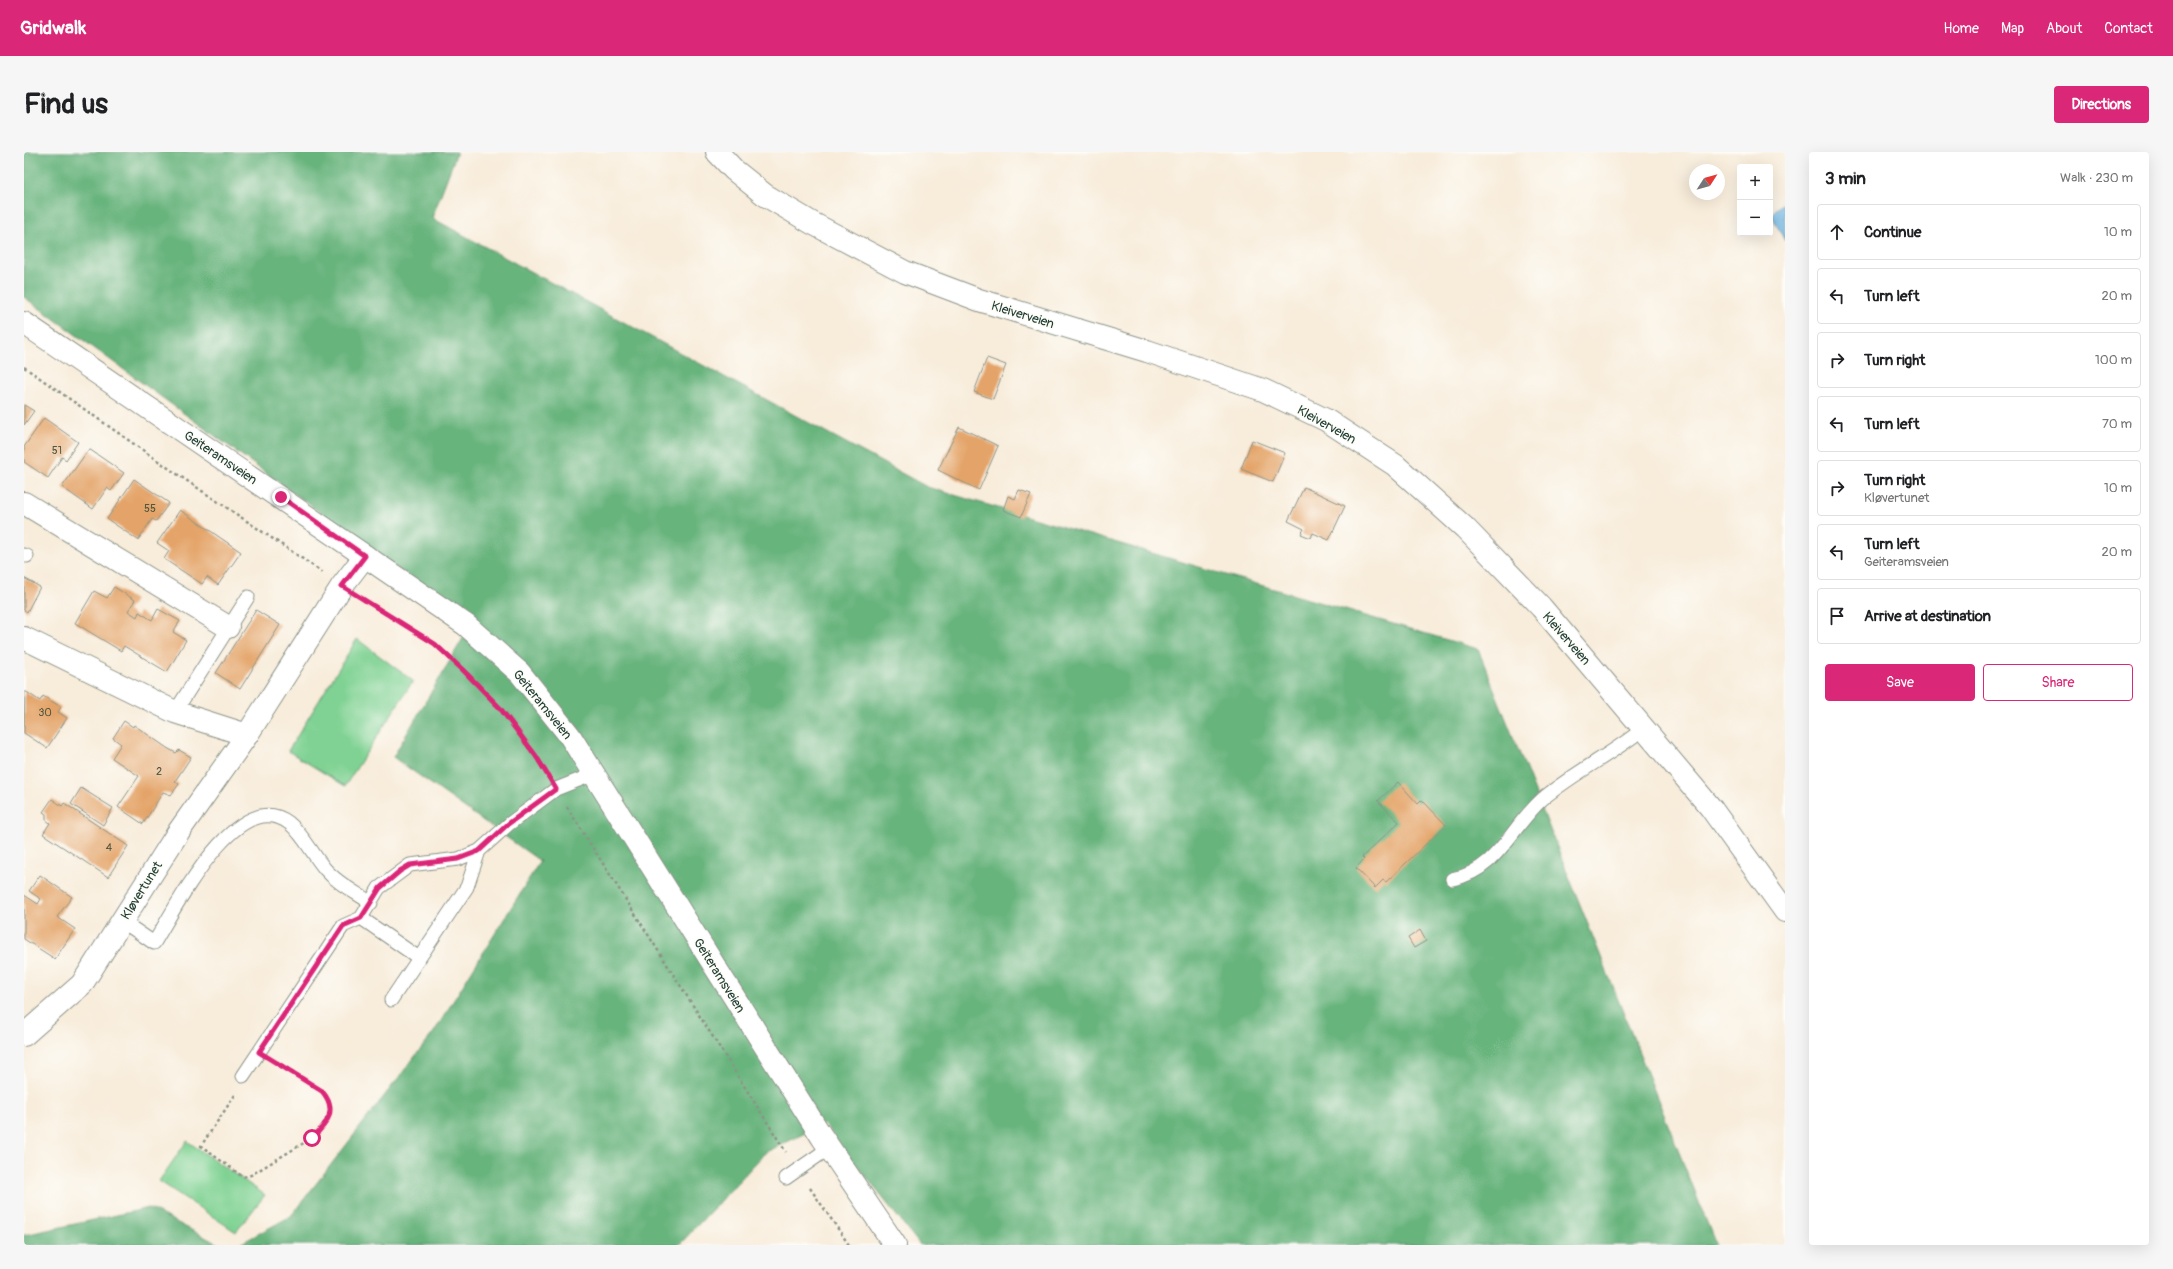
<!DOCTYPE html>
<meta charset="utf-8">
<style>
body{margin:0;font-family:Pangolin,sans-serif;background:#f6f6f6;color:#202124}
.controls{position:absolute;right:12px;top:12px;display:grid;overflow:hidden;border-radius:4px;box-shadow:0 4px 16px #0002}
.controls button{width:36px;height:36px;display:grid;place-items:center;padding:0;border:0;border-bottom:1px solid #e0e0e0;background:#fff;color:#202124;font:20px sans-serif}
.compass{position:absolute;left:1665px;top:12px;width:36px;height:36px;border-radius:50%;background:#fff;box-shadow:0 4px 16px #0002;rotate:54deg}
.stop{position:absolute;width:12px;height:12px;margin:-9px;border:3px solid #db2777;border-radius:50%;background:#fff}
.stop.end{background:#db2777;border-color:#fff;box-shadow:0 1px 4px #0008}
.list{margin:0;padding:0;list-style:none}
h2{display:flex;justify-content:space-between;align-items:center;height:52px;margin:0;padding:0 16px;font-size:17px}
h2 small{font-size:13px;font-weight:400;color:#757577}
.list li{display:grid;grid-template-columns:26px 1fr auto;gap:12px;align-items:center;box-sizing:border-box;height:56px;margin:0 8px 8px;padding:0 8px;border:1px solid #e0e0e0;border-radius:4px}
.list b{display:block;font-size:15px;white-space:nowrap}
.list p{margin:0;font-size:13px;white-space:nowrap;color:#757577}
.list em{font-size:13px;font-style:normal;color:#757577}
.actions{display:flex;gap:8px;padding:12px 16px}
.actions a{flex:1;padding:9px 0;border:1px solid #db2777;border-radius:4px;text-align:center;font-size:14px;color:#db2777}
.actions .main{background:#db2777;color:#fff}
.icon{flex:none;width:22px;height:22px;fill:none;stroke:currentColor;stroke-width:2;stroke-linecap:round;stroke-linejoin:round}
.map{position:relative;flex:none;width:1761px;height:1093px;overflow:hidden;border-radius:4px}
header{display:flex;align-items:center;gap:24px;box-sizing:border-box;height:56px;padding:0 20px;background:#db2777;color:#fff}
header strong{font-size:19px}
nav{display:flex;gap:22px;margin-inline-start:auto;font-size:14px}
.intro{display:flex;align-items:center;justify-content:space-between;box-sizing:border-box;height:96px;padding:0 24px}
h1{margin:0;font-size:28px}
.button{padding:10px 18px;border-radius:4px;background:#db2777;color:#fff;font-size:14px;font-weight:700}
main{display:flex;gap:24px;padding:0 24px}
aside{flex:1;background:#fff;border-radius:4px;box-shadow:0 4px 16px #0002}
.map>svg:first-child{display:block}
.green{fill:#7fd293;stroke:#4f8864}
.forest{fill:#67b47d;stroke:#437858}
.water{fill:#6bb6e4;stroke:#457a8c}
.building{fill:#e4a469}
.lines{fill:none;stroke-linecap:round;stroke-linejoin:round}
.service-casing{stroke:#8c9487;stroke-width:15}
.minor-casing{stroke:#8c9487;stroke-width:24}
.tertiary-casing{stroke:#8c9487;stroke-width:24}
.path{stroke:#8c9487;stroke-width:2.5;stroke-dasharray:3 3;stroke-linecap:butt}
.service{stroke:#fff;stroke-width:13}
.minor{stroke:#fff;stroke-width:22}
.tertiary{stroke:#fff;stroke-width:22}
.route{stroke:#db2777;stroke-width:5}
.labels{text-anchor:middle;stroke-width:3.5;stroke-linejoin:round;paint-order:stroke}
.number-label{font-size:11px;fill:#505741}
.street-label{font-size:13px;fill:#1f3d34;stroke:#fdfcf7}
</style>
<header>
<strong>Gridwalk</strong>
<nav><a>Home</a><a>Map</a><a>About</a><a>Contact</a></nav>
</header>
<div class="intro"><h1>Find us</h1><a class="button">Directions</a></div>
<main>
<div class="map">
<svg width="1761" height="1093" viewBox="0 0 1761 1093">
<rect width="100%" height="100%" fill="#fdfcf7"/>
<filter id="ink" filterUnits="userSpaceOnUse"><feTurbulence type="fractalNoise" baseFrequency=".025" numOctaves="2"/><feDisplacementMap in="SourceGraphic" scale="8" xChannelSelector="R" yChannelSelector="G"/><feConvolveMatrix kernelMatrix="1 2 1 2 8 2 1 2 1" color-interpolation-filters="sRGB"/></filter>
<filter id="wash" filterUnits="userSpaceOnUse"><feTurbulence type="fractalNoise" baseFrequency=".012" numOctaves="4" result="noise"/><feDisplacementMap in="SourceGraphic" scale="16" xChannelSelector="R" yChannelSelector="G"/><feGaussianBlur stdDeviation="0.9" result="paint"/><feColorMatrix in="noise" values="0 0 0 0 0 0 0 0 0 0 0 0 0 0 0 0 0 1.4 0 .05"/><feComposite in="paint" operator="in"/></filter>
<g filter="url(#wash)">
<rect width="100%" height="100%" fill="#f8ecda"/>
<path class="green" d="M333,487L389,529L321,634L264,599Z
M163,989L241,1043L212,1080L135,1029Z"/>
<path class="forest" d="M0,0H433L408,66L903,335L1454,497L1692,1093H896L800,972L742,1000L655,1093H214L267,1064L410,880L516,709L369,605L448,471L0,145Z
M125,1056L196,1093H0V1083Z"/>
<path class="water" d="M1761,49V89L1747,62Z"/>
<g id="blocks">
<path class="building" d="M963,206L982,213L969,247L950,240Z
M0,253L10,259L0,273Z
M20,266L54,290L42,308L38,305L24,326L0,310V295Z
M935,275L974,294L955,338L914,318Z
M1228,288L1261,301L1249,330L1217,317Z
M65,297L100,321L87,339L83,336L69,357L38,335Z
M110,327L145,351L132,369L128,367L114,388L83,367Z
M1280,335L1321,354L1305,388L1289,381L1287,386L1277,382L1280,377L1264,369Z
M995,338L1007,342L997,365L979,358L984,344L991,347Z
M156,358L217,400L194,433L183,425L178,432L140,407L145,399L133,391Z
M0,426L16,435L3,460L0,458Z
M90,435L111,448L104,459L113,465L115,460L128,468L134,457L156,469L149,480L162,488L143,520L100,494L97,499L51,471L70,439L83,446Z
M232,458L256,473L216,537L192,521Z
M1,539L16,549L19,544L37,555L34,560L43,566L23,596L0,581Z
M100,569L109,575L110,573L143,596L152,601L155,598L167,605L151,629L155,632L147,643L139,640L119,672L94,655L115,624L88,606L97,592L89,586Z
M1374,630L1394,652L1398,648L1422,673L1362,730L1359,728L1351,736L1332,716L1340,707L1338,705L1375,670L1354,649Z
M57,636L89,656L79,673L47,652Z
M28,647L38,654L40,651L104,694L84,725L19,682L26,671L22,668V662L19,660Z
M16,723L48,745L33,765L51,777L31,807L0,787V743L14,752L17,747L5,739Z
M1396,778L1402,789L1390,796L1384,786Z"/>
</g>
</g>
<g filter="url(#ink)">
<use href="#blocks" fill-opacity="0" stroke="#8c9487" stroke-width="1"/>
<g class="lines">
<g class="service-casing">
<path id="service" d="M0,403L3,404
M151,560L224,445
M1428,727C1476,718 1488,671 1522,644C1553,619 1590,601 1620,576
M98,769L130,791C151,757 213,632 265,671C280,683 288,702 301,717C313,731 331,740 347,751
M395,806L337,766L355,736L386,713L434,707L455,699
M367,848L443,735L455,699L485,672L532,637L570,622
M219,924L319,774L337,766
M762,1026L805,996"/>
</g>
<g class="minor-casing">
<path id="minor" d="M0,351L204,475
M0,486L151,560L223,583
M0,883L58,832L155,679L223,583L318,434L341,404"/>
</g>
<g class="tertiary-casing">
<path id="tertiary" d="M693,0L710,18L741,43L788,71L881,120L955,148L1123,199L1239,238L1302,268L1371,313L1441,376L1517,455L1687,656L1761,759
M0,171L442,473L496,521L546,584L798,985L871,1093"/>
</g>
<path class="path" d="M0,215L150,320L298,420
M340,448L411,492L440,519L476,556L522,620
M543,655L762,1000
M211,943L177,994L219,1025L227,1023L288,986C297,977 305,966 307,953L298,939L253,910
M786,1036L825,1093"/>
<use href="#service" class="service"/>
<use href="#minor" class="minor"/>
<use href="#tertiary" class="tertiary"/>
</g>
</g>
<g class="lines" filter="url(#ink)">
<path class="route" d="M257,345L341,404L318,434L411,492L440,519L476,556L512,604L532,637L484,672L455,699L434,707L386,713L376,719L356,736L337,766L319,774L235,900L298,939C314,958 304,971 288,986"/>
</g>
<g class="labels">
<g class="number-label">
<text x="33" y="302">51</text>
<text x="126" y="360">55</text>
<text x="21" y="564">30</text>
<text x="135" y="623">2</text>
<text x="85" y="699">4</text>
</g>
<g class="street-label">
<text transform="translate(999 162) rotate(17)" y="5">Kleiverveien</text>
<text transform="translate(1303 272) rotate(29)" y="5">Kleiverveien</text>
<text transform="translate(197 305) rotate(34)" y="5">Geiteramsveien</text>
<text transform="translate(1543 486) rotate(49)" y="5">Kleiverveien</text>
<text transform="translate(519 552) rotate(51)" y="5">Geiteramsveien</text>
<text transform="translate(117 738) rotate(-58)" y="5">Kløvertunet</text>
<text transform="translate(696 823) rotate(58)" y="5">Geiteramsveien</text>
</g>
</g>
</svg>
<div class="controls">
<button>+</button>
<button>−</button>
</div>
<svg class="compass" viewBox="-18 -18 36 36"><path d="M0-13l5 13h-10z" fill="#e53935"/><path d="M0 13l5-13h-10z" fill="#757577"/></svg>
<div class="stop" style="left:288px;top:986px"></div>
<div class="stop end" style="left:257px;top:345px"></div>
</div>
<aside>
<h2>3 min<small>Walk · 230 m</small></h2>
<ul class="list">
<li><svg class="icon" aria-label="ahead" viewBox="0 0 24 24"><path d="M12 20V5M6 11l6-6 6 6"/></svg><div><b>Continue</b></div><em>10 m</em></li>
<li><svg class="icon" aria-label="left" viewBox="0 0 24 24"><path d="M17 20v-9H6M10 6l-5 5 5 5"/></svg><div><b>Turn left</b></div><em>20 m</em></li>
<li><svg class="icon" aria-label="right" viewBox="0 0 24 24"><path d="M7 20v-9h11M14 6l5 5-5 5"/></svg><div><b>Turn right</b></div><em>100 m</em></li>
<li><svg class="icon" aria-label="left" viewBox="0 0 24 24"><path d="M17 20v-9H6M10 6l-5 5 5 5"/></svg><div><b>Turn left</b></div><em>70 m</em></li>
<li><svg class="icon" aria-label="right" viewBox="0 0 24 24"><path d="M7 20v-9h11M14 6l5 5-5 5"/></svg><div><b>Turn right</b><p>Kløvertunet</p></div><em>10 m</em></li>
<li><svg class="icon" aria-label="left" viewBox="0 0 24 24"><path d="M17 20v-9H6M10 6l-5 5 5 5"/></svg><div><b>Turn left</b><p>Geiteramsveien</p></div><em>20 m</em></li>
<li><svg class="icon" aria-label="arrive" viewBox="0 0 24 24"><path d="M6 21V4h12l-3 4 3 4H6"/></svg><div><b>Arrive at destination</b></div></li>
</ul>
<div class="actions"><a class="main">Save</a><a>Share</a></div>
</aside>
</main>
